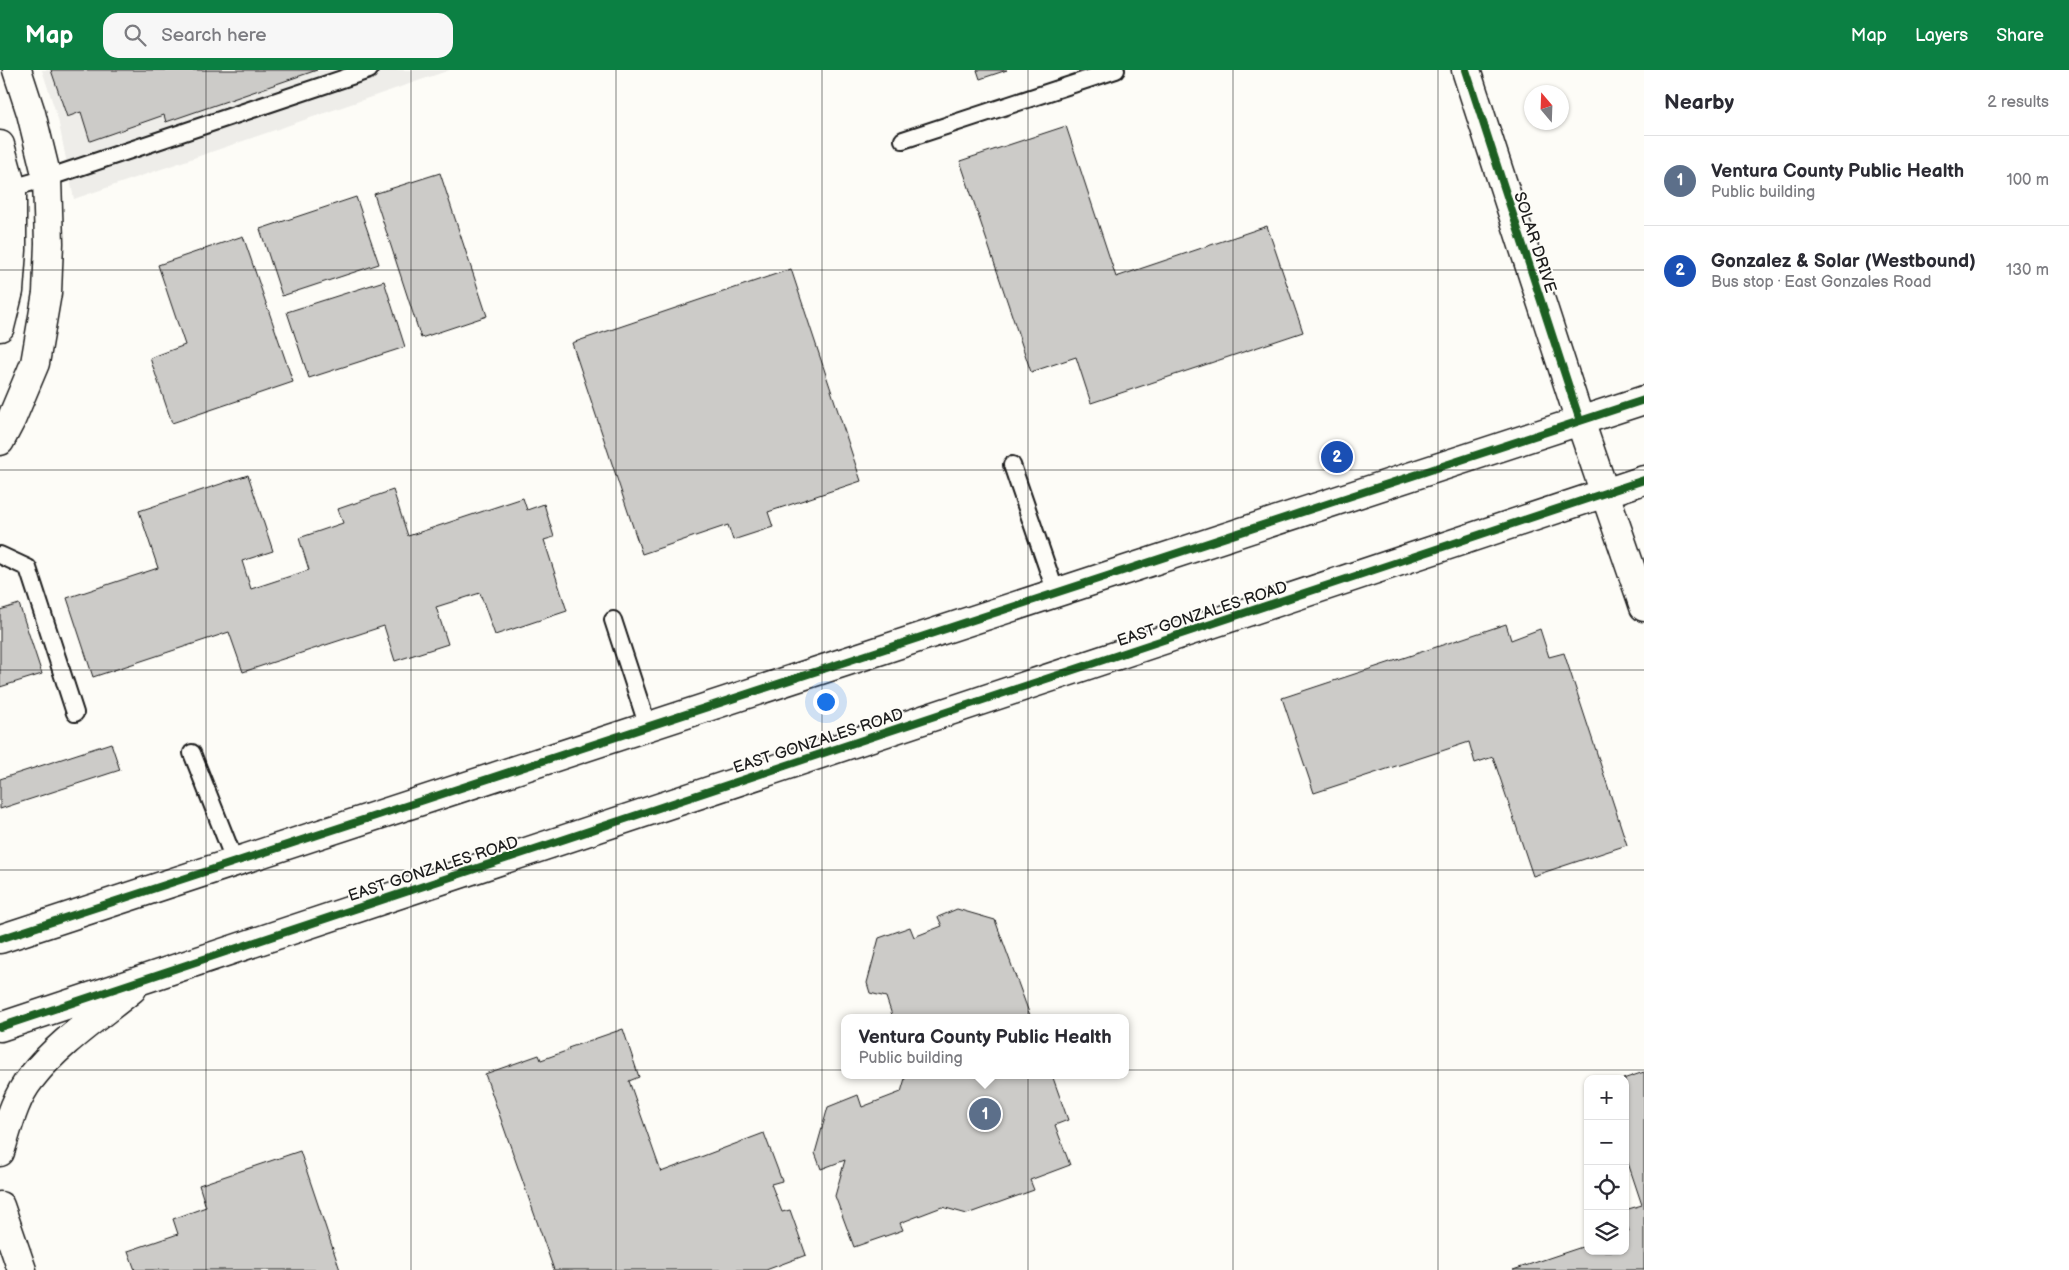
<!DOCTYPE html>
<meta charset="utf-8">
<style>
body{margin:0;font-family:"Balsamiq Sans",sans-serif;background:#f7f7f7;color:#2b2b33}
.controls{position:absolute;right:15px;bottom:15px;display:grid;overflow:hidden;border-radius:10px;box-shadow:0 1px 4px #0004}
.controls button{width:45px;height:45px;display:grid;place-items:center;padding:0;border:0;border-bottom:1px solid #e1e1e2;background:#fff;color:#2b2b33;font:25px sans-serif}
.compass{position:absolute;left:1524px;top:15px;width:45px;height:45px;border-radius:50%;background:#fff;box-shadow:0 1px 4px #0004;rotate:341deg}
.you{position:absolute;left:825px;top:631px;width:18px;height:18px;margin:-12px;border:4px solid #fff;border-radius:50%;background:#1a73e8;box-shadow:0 0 0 8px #1a73e833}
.badge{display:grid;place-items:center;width:32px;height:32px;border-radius:50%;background:#0b8043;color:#fff;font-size:16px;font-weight:700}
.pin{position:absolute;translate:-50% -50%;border:2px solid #fff;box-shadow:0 1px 5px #0006}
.popup{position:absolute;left:841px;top:944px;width:288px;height:65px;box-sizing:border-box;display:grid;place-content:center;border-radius:10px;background:#fff;filter:drop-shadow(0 1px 4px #0005);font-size:16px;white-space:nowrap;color:#7c7c81}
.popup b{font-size:19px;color:#2b2b33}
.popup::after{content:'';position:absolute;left:50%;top:100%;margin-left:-10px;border:10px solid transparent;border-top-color:#fff}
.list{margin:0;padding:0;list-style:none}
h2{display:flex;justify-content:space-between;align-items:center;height:65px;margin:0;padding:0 20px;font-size:21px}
h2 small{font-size:16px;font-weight:400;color:#7c7c81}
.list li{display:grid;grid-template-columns:32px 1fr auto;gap:15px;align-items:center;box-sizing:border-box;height:90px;padding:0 20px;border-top:1px solid #e1e1e2}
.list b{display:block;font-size:19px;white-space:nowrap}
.list p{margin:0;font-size:16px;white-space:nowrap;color:#7c7c81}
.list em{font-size:16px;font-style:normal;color:#7c7c81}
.icon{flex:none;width:28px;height:28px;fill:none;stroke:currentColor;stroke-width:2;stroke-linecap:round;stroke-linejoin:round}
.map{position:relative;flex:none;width:1644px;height:1200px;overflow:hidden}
header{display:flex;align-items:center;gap:30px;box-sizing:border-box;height:70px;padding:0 25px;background:#0b8043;color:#fff}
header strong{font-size:24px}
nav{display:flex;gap:28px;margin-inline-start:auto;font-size:18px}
.search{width:350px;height:45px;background:#f7f7f7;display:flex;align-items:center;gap:12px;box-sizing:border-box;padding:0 18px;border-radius:15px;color:#7c7c81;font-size:19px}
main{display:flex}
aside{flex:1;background:#fff}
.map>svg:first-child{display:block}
.built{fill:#eeede9}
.building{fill:#cccbc8;stroke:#1c1c1c}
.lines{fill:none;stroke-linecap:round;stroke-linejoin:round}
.lane-casing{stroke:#1c1c1c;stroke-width:20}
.street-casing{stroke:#1c1c1c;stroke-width:31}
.secondary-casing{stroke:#1c1c1c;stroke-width:31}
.lane{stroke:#fdfcf7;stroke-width:16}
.street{stroke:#fdfcf7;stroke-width:28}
.secondary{stroke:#fdfcf7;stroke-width:28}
.cycleway-casing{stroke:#fdfcf7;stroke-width:11}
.cycleway{stroke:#1b5e20;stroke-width:8}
.grid{fill:none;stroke:#1c1c1c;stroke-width:1;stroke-opacity:0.55}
.labels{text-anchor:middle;stroke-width:4;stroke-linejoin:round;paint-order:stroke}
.street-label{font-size:16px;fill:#1c1c1c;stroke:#fdfcf7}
</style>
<header>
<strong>Map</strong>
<div class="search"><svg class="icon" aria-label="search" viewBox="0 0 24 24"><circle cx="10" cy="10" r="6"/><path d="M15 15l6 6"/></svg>Search here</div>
<nav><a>Map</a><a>Layers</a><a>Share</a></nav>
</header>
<main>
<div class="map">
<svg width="1644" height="1200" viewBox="0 0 1644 1200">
<rect width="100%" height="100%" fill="#fdfcf7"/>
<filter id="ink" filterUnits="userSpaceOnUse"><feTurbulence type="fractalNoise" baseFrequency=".02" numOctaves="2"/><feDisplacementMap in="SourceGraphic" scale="10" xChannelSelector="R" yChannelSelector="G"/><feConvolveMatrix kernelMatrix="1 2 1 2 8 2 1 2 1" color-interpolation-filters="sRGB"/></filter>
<g filter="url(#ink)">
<path class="built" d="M42,0H450L74,129L58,49Z"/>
<path class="building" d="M51,0H317L166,52L164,45L90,71L81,42L67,47Z
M977,0H1007L980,9Z
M1066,56L1116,207L1267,156L1303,262L1091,333L1076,287L1031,302L960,91Z
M440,103L487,246L421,268L374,124Z
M356,127L379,194L282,226L260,159Z
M243,166L293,312L172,353L150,288L185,275L158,195Z
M791,199L861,411L768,442L773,457L733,470L728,455L642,484L572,273Z
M384,211L405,277L309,308L287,242Z
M248,405L273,481L242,491L251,519L309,500L299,468L343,453L338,439L393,420L408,466L523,428L527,440L544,434L554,467L544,470L567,541L495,565L480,523L436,537L448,574L395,591L384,556L243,602L229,562L93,607L67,528L158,498L139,441Z
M19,534L42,604L0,617V540Z
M1506,554L1511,570L1540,559L1549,587L1564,583L1627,775L1533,806L1493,687L1475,693L1469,672L1314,723L1282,628Z
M111,673L120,700L0,739V709Z
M957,839L995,850L1031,948H893L886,927L870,923L867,913L879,868L910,857L914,867L942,856L938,847Z
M623,959L639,1007L629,1011L661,1102L764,1063L782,1111L771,1114L782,1142L790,1140L806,1185L766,1200H554L485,1004L539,985L541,990L569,980L568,978Z
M1644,1002V1200H1513L1588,1175V1181H1625V1162L1629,1161L1625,1150V1140L1642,1135L1625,1084V1009H1623Z
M906,1005H1052L1068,1050L1055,1055L1070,1095L1030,1110L1034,1120L967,1144L942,1137L900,1153L903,1160L854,1177L835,1126L845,1090L821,1099L815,1083L828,1037L858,1025L862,1037L901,1022Z
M300,1081L340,1200H135L128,1181L178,1164L173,1149L206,1137L199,1115Z"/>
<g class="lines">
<g class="lane-casing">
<path id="lane" d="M903,70L1116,0
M12,118L47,108L369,0
M1012,395L1056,523
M0,485L28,498L75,643
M613,550L648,657
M192,683L235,792"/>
</g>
<g class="street-casing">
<path id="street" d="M1466,0L1580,351L1644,537
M0,75L12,118V180L9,221L0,257
M0,371L11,350L35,293L47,223L49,173L47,108L31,43L17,0
M0,1136L22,1200"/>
</g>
<g class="secondary-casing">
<path id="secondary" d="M0,869L1644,330
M0,957L1644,410
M0,1082C8,1057 14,1029 31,1008C57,974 99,946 132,919"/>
</g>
<use href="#lane" class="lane"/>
<use href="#street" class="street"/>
<use href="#secondary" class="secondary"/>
<g class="cycleway-casing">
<path id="cycleway" d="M1466,0L1580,351
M0,869L1644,330
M0,957L1644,410"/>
</g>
<use href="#cycleway" class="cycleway"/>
</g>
</g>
<path class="grid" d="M206,0V1200M411,0V1200M616,0V1200M822,0V1200M1028,0V1200M1233,0V1200M1438,0V1200M0,200H1644M0,400H1644M0,600H1644M0,800H1644M0,1000H1644"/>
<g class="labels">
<g class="street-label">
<text transform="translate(1536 172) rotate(72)" y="6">SOLAR DRIVE</text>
<text transform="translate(1202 543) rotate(-18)" y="6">EAST GONZALES ROAD</text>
<text transform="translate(818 670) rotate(-18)" y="6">EAST GONZALES ROAD</text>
<text transform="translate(433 798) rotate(-18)" y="6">EAST GONZALES ROAD</text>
</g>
</g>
</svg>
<div class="controls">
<button>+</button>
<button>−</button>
<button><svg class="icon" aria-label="locate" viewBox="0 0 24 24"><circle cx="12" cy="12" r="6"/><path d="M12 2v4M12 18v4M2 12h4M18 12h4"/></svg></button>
<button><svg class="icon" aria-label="layers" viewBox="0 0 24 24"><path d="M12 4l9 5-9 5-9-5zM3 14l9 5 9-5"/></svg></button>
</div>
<svg class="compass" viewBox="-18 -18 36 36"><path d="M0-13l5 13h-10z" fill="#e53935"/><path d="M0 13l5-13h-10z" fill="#7c7c81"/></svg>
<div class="you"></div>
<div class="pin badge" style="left:985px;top:1044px;background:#5c6f8a">1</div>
<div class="popup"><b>Ventura County Public Health</b>Public building</div>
<div class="pin badge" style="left:1337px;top:387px;background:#1a4fb4">2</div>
</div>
<aside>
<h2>Nearby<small>2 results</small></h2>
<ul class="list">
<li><span class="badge" style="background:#5c6f8a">1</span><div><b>Ventura County Public Health</b><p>Public building</p></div><em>100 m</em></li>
<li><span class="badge" style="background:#1a4fb4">2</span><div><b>Gonzalez &amp; Solar (Westbound)</b><p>Bus stop · East Gonzales Road</p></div><em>130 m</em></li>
</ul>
</aside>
</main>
